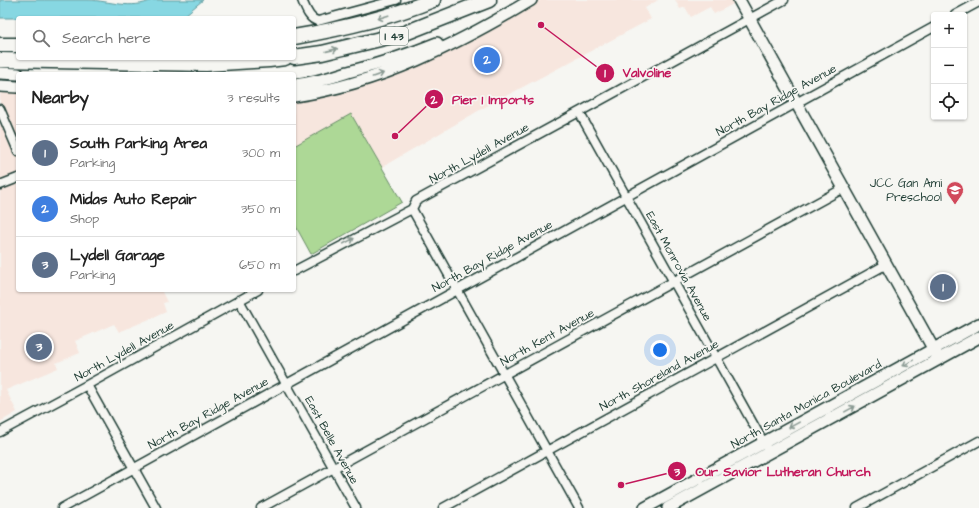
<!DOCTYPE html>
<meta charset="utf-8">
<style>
body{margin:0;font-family:"Architects Daughter",sans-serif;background:#f6f6f6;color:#222}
.controls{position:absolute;right:12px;top:12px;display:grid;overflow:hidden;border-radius:4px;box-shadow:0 1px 3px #0004}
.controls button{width:36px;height:36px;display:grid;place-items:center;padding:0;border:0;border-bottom:1px solid #e0e0e0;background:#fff;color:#222;font:20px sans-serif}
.you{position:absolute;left:660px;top:350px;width:14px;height:14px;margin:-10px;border:3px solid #fff;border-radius:50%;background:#1a73e8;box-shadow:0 0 0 6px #1a73e833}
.badge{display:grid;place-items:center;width:26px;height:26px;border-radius:50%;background:#d1495b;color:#fff;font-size:13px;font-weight:700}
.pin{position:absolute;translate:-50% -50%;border:2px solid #fff;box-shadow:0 1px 4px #0006}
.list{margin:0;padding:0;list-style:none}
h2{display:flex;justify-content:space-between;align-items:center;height:52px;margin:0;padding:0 16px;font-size:17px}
h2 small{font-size:13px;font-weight:400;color:#767676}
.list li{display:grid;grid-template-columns:26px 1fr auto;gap:12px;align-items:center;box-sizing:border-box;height:56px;padding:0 16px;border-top:1px solid #e0e0e0}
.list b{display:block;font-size:15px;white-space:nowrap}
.list p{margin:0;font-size:13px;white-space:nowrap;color:#767676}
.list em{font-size:13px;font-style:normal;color:#767676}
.icon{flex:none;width:22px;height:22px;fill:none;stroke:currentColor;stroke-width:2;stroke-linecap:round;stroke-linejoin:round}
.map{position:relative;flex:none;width:979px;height:508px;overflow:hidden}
.search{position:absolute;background:#fff;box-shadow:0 1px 3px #0004;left:16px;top:16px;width:280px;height:44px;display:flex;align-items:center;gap:10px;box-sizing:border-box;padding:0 14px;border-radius:4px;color:#767676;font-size:15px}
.panel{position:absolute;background:#fff;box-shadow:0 1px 3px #0004;left:16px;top:72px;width:280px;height:220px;border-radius:4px}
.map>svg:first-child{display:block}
.built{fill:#f7e6de}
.green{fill:#add896;stroke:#668a65}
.water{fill:#87d7e2;stroke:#5d999c}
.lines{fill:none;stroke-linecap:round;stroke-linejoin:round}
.street-casing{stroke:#1f3d34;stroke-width:11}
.secondary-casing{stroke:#1f3d34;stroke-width:14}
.highway-casing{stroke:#1f3d34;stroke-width:17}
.street{stroke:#f6f6f2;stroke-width:8}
.secondary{stroke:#f6f6f2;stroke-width:11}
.highway{stroke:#f6f6f2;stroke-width:14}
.oneway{stroke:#8a9a93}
.labels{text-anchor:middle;stroke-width:3.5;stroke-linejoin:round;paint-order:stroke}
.shield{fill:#f6f6f2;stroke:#60746d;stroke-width:1}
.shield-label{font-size:11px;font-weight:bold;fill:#1f3d34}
.street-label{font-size:12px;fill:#1f3d34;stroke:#f6f6f2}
.poi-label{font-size:12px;fill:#1f3d34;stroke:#f6f6f2;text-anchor:end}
.leader{fill:none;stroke:#c2185b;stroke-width:1.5}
.callout-dot{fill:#c2185b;stroke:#f6f6f2;stroke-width:1.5}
.mark-label{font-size:12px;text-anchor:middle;font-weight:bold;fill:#fff}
.callout-label{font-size:13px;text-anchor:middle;font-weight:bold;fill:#c2185b;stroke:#f6f6f2;stroke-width:3.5;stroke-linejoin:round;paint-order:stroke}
</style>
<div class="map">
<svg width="979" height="508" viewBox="0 0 979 508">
<rect width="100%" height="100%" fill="#f6f6f2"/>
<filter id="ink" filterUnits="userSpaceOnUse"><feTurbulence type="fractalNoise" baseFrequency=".025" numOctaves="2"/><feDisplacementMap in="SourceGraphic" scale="8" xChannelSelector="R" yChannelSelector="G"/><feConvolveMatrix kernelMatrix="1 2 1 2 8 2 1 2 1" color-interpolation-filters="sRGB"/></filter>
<g filter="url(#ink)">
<path class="built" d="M540,0H658L645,8L651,19L485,107L382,167L351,114L294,146V102L413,67L467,42Z
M675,0H733L735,3L714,14L710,7L691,17L685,7L680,9Z
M0,91L18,93V290H161L167,302L163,303L166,312L119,332L114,324L75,341L80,353L56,363L58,368L6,390L17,412L0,422Z"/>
<path class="green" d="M351,114L402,202L311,254L294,223V146Z"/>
<path class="water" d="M0,0C29,0 60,0 89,0C110,1 132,10 152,0H203L185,15L179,18H0Z"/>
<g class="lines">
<g class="street-casing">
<path id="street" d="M302,0C305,7 309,20 318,21L396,0
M955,15L979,2
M0,109L18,151
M579,112L766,447
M0,185L18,178
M412,209L579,508
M294,271L412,209L416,201L784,0
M239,300L356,508
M87,385L156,508
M0,432L87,385L258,290
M62,508L934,27
M261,508L844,188
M443,508L887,264
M857,508L979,441"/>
</g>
<g class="secondary-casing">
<path id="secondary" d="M739,0L939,359
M0,73L18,74
M294,85C313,83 330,78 348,72C379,64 408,55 437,43
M0,86L18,87
M294,96C379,84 458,44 531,0
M645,508L979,324
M668,508L979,337"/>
</g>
<g class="highway-casing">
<path id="highway" d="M294,37C341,29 389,18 433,0
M0,45H18
M294,57L322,53L405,33L489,0
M0,60L206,64L269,60L285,58"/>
</g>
<use href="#street" class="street"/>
<use href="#secondary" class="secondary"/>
<use href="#highway" class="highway"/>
</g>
<defs><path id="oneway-shaft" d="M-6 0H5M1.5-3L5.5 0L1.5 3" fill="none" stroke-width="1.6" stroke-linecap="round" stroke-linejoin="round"/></defs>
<g class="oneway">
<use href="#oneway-shaft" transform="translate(383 17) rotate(162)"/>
<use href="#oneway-shaft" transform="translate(332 50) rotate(-13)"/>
<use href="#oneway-shaft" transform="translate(378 75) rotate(-19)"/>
<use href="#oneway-shaft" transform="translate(349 241) rotate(-28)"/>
<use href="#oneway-shaft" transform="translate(908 363) rotate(151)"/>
<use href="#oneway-shaft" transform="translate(850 409) rotate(-29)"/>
<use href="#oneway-shaft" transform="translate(794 425) rotate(151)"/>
</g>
</g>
<defs>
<g id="school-pin" transform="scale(0.9)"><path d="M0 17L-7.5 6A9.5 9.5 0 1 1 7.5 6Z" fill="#d1495b" stroke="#f6f6f2"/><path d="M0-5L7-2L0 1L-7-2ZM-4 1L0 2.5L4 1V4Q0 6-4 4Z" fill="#fff"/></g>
</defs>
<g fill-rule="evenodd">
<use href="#school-pin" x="955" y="190"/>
</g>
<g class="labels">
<rect class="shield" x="380" y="27" width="28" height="18" rx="3"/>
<g class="shield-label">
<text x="394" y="40">I 43</text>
</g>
<g class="street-label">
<text transform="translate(776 100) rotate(-29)" y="4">North Bay Ridge Avenue</text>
<text transform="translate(479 153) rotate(-29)" y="4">North Lydell Avenue</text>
<text transform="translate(492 256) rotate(-29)" y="4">North Bay Ridge Avenue</text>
<text transform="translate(679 266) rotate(61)" y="4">East Monrovia Avenue</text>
<text transform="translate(547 337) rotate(-29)" y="4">North Kent Avenue</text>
<text transform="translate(124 351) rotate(-29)" y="4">North Lydell Avenue</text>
<text transform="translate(659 375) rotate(-29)" y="4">North Shoreland Avenue</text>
<text transform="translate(806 404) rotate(-29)" y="4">North Santa Monica Boulevard</text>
<text transform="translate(208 413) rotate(-29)" y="4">North Bay Ridge Avenue</text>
<text transform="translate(332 440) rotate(61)" y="4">East Belle Avenue</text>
</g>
<g class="poi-label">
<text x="942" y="187">JCC Gan Ami<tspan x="942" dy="14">Preschool</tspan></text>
</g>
</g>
<path class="leader" d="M541 25L605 73M395 136L434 99M621 485L677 471"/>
<g class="callout-dot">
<circle cx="541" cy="25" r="4"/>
<circle cx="395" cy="136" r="4"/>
<circle cx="621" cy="485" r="4"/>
<circle cx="605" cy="73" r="10"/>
<circle cx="434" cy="99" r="10"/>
<circle cx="677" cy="471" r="10"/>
</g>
<g class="mark-label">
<text x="605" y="77">1</text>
<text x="434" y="104">2</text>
<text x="677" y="476">3</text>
</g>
<g class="callout-label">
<text x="647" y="77">Valvoline</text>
<text x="493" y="104">Pier 1 Imports</text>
<text x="783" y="476">Our Savior Lutheran Church</text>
</g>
</svg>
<div class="controls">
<button>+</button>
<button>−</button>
<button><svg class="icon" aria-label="locate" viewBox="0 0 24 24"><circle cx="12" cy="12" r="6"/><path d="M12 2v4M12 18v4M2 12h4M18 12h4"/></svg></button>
</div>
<div class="you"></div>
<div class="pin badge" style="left:943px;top:287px;background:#5c6f8a">1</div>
<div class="pin badge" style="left:487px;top:60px;background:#3f7fe0">2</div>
<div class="pin badge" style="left:39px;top:347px;background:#5c6f8a">3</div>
<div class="search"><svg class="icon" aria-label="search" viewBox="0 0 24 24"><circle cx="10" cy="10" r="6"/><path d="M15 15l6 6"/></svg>Search here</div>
<section class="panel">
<h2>Nearby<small>3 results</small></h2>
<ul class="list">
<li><span class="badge" style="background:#5c6f8a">1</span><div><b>South Parking Area</b><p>Parking</p></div><em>300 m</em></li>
<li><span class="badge" style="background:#3f7fe0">2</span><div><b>Midas Auto Repair</b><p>Shop</p></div><em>350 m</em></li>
<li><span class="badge" style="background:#5c6f8a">3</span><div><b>Lydell Garage</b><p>Parking</p></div><em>650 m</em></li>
</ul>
</section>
</div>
